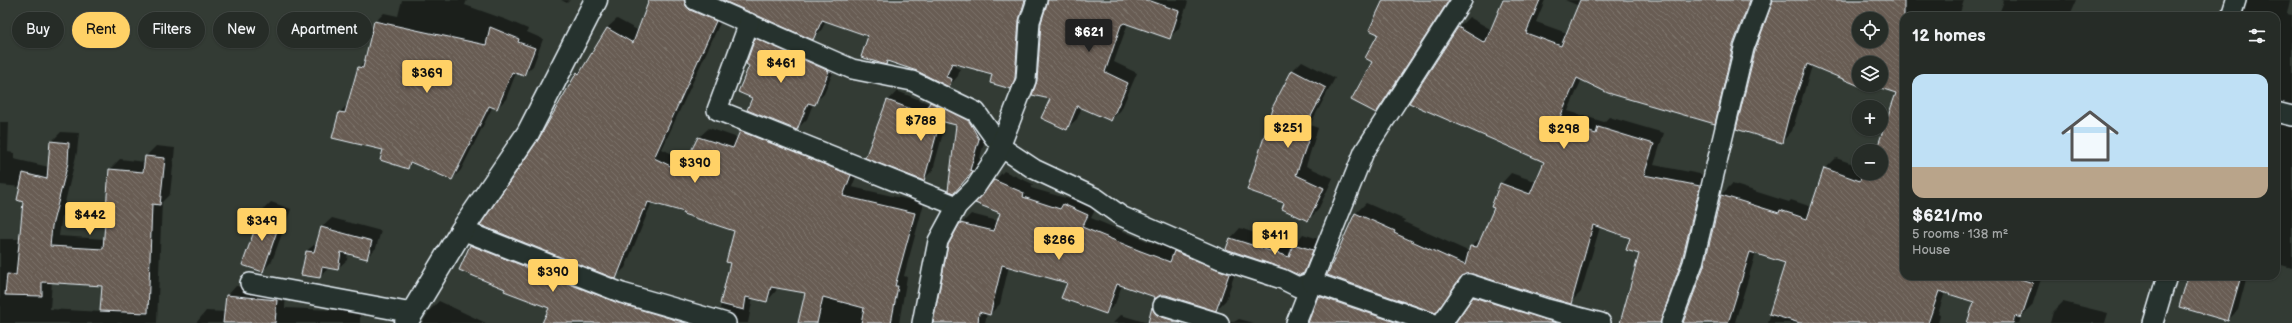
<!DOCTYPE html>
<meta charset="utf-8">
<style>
:root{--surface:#262c27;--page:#2e342f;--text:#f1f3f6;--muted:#a4a7a7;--line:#424844;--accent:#ffd166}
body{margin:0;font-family:"Balsamiq Sans",sans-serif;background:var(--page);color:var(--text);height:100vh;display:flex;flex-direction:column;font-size:15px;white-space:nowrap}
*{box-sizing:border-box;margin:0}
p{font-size:13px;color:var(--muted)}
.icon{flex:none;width:22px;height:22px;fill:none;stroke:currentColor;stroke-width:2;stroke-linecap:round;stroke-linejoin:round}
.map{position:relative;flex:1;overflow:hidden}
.sheet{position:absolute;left:1900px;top:12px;width:380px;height:268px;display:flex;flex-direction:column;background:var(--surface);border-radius:12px;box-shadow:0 1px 3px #0004,0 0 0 1px var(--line)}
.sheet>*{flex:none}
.banner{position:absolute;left:12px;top:12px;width:380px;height:36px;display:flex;gap:8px}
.controls{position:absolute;left:1852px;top:12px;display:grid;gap:8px}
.controls a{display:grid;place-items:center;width:36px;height:36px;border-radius:50%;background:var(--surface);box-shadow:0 1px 3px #0004,0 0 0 1px var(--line);font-size:20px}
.price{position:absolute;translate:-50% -34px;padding:0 9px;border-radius:4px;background:var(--accent);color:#111;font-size:13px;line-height:26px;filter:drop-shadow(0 1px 2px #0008)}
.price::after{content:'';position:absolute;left:50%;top:24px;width:12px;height:9px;margin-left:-6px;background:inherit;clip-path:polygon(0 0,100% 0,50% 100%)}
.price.selected{background:#222;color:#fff}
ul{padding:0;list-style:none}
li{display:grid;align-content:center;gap:8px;height:212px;padding:0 12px}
li span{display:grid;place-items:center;height:124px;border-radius:12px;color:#555}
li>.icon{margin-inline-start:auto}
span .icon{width:72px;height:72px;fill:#fffc;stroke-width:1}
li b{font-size:17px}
h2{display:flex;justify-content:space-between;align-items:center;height:48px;padding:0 12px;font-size:17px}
.tag{padding:0 14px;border-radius:18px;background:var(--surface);box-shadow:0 1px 3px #0004,0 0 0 1px var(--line);font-size:14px;line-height:36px}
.tag.selected{background:var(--accent);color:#111}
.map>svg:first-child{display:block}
.shadow{fill:#0007;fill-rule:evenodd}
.building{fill:url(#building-back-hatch);stroke:#e8f1f8;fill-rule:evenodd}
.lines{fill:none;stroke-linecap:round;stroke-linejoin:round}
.street-casing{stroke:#e8f1f8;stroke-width:22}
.secondary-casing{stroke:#e8f1f8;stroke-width:25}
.street{stroke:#26332d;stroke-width:19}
.secondary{stroke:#26332d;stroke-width:22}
</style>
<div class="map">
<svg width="2292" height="323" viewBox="0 0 2292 323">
<defs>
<pattern id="building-back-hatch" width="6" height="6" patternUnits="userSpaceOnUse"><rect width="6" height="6" fill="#675c52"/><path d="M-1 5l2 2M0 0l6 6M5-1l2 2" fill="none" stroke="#7d746c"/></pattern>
</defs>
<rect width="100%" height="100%" fill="#333b34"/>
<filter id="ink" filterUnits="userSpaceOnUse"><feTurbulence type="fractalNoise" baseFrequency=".025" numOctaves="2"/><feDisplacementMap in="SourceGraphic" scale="8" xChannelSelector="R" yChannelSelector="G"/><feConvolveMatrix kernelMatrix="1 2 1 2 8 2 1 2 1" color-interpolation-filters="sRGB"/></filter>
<g filter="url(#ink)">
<g class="shadow">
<path d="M402 0H467L465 5 507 20 528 29 527 32 543 39 533 66 523 75 516 73 506 99 497 108 493 106 461 170 452 179 413 162 407 168 384 150 334 137 340 112 349 103 359 67 366 60 375 22 384 13 398 16Z"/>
<path d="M561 0H570L567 3Z"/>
<path d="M650 0H699L725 12 662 149 687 161 699 137 709 128 738 138 740 131 750 122 860 166 852 187 924 203 904 276 907 277 899 323H807L806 293 777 287 776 291 767 301 753 297 748 323H737L734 314 720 309 731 262 735 231 652 202 625 268 615 277 539 141 577 73 586 64 607 28 617 19 639 31Z"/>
<path d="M725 0H1031L1020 78 1010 88 994 74 957 64 955 67 960 69 958 76 949 86 917 70 889 61 886 63 869 35 826 21 822 29 813 39Z"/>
<path d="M1048 0H1184L1188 2 1179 28 1169 38 1128 23 1114 62 1137 73 1121 110 1111 120 1082 107 1077 119 1067 128 1051 99 1038 81Z"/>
<path d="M1384 0H1452L1387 101 1376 112 1373 62Z"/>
<path d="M1504 0H1545L1536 22 1567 33 1579 6 1565 0H1756L1725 112 1714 123 1582 79 1568 111 1604 122 1609 117 1664 133 1654 165 1710 176 1678 323H1611H1621L1641 253 1631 237 1600 227 1581 292 1570 303 1472 272 1466 273 1450 296 1439 306 1356 213 1366 203 1405 220 1404 222 1470 252 1471 246 1483 236 1496 208 1501 184 1511 173 1537 182 1545 162 1458 28 1469 17 1492 30Z"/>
<path d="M1773 0H1964L1959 16H1904V276H2042L2032 306 2021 317 2019 323H1968L1975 302 1945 292 1938 314 1940 315 1938 323H1768L1786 262 1756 253 1735 322 1739 323H1679L1684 322 1704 267 1721 195 1732 184 1789 202 1791 200 1812 207 1825 169 1836 158 1859 166V173H1881V151H1877L1897 93 1874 85H1881V63H1859V85H1863L1861 86 1812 66 1792 131 1782 142ZM1859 19H1881V41H1859Z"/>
<path d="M2002 0H2077L2070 16H1998L2004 1Z"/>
<path d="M2248 0H2290L2287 14 2292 15V104L2276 101V16H2243Z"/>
<path d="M766 29 838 61 824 94 813 104 807 119 797 129 753 97 751 66 756 39Z"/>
<path d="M1302 61 1335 78 1310 125 1318 128 1306 166 1333 178 1318 210 1308 220 1286 202 1293 70Z"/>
<path d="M897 91 930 104 940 93 988 129 979 161 981 162 954 192 957 124 946 122 933 170 923 180 888 101Z"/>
<path d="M2276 107 2292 116V268L2278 264 2276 268Z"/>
<path d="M0 122H9L8 152 14 153V159L49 167 51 142 61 132 79 133 77 152 62 215 59 236 105 239 110 169 120 159 145 162 146 156 156 146 175 148 170 194 162 202 157 323H0V239H20L24 201 21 187 0 185ZM52 281 103 285 101 312 50 309Z"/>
<path d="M1004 171 1033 184 1031 188 1069 199 1073 195 1097 206 1091 218 1147 241 1175 251 1184 242 1238 264 1226 300 1216 310 1166 294 1156 297 1122 285 1115 304 1106 313 1068 282 1009 266 1000 304 990 314 987 313 985 323H934L961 224 971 214 998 221 1001 212 994 181Z"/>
<path d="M271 202 291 209 272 261 263 271 261 212Z"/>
<path d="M332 218 381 231 376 248 366 258 348 253 347 260 337 269 329 268 319 277 306 251 318 242 322 227Z"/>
<path d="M1240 228 1293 246 1303 234 1322 240 1313 262 1303 272 1227 249 1231 238Z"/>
<path d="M480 237 682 310 677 323H543L550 307 506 289 471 246Z"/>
<path d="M2189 276H2247L2238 310 2228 320Z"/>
<path d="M236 286 286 291 285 308 360 311V323H196L206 311 225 312 227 296Z"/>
<path d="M1329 287 1433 323H1309L1319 296Z"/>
<path d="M1485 287 1608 323H1457L1474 298Z"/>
<path d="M1164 297 1166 302 1228 322H1234L1239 319 1254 323H1149L1153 308Z"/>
<path d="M439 301 486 323H422L430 310Z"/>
<path d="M2063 302 2108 313 2105 323H2050L2053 312Z"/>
<path d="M1121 315 1148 323H1113Z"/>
</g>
<g class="building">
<path d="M649 0H684L686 6 690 10 716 21 654 158 681 171 698 137 733 148 740 131 851 175 843 196 915 213 895 286H898L891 323H861L864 308 823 297 817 323H798L805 293 771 287 767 302 746 297 744 310 720 304 730 263 726 262 734 231 683 214 684 212 648 202 645 210H643L616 279 480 225 538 140 577 72 579 74 607 28 633 43Z"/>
<path d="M722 0H1025L1019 20 1015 78 1011 89 990 83 992 74 952 63 946 77 952 79 949 87 917 71 887 61 886 65 861 57 868 36 822 20 813 40Z"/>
<path d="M1048 0H1148L1179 11 1170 39 1124 23 1121 25 1105 72 1128 83 1111 121 1077 106 1067 130 1041 118 1050 99 1032 95 1037 81 1041 23Z"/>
<path d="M1383 0H1449L1376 113 1351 100 1372 62 1365 58 1378 34 1369 30Z"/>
<path d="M1503 0H1540L1526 33 1561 46 1580 0H1750L1733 45 1715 124 1608 93 1577 78 1558 122 1596 134 1598 127 1654 144 1644 175 1700 186 1682 260 1660 323H1620L1639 254 1626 250 1630 238 1593 225 1571 304 1472 274H1466L1460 278 1436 313 1327 275 1355 213 1395 231 1394 233 1465 265 1470 246 1477 247 1494 208 1491 207 1500 183 1530 194 1544 162 1409 103 1458 27 1485 43Z"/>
<path d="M1773 0H1904V276H2011L2033 283 2021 318 2015 316 2013 323H1967L1974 302 1939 291 1928 323H1800L1769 314 1785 263 1750 252 1728 323H1683L1704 266 1721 195 1779 213 1780 210 1807 219 1824 168 1860 181 1862 173H1881V151H1876L1896 93 1871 85H1881V63H1859V85H1863L1862 87 1807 64 1789 115 1782 143 1736 129 1755 51ZM1859 19H1881V41H1859Z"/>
<path d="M374 21 486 45 490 27 519 39 518 42 535 48 524 76 512 72 497 109 489 106 452 180 410 162 408 169 380 160 383 150 332 138 339 112 345 113 358 67 363 68Z"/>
<path d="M755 38 829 71 815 105 808 103 797 130 747 110 752 98 738 92 749 66 746 64Z"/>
<path d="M1292 70 1326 88 1301 135 1309 138 1296 175 1324 188 1308 221 1282 209 1284 203 1247 190 1273 109 1272 108Z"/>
<path d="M887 100 924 114 930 102 969 121 979 139 970 170 973 171 954 193 948 191 956 125 940 121 924 181 865 158Z"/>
<path d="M50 141 69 143 68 163 52 226 50 246 103 249 109 169 143 172 145 156 165 158 160 205 152 204 148 313 100 311 102 286 42 282V296L5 295 7 274 16 275 23 202 17 200 23 173 47 179Z"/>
<path d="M994 180 1024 193 1023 197 1060 209 1063 204 1088 215 1082 227 1138 250 1170 262 1174 251 1229 274 1216 311 1166 295H1160L1154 300 1155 297 1117 284 1106 314 1061 298 1067 283 1002 265 990 315 979 312 978 323H933L948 245 960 223 994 231 1000 213 975 203Z"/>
<path d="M261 212 281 219 263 272 242 265Z"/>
<path d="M321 227 372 241 367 259 341 252 338 270 322 267 320 278 301 275 306 251 314 252Z"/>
<path d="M1230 238 1289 257 1293 244 1313 250 1304 273 1299 275 1285 269 1226 249Z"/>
<path d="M470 245 618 303 686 323H542L549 308 504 291 505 289 459 270Z"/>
<path d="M2188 276H2241L2228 321 2179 307Z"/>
<path d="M226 295 277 300 275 323H223Z"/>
<path d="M1318 296 1398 323H1308Z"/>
<path d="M1473 297 1544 319 1557 323H1455Z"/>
<path d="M1152 307 1155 313 1159 316 1181 323H1148Z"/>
</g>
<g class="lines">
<defs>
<g id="street">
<path d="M695 0 852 69 912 81 976 112 1001 147 1034 169 1096 198 1121 216 1220 259 1282 279 1298 287 1312 282"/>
<path d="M2231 16 2236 0"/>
<path d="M749 23 717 110 957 206"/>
<path d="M2276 112 2292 116"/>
<path d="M462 230 622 293 726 323"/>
<path d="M250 283 412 313"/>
<path d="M1163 306 1219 323"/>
<path d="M922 323 938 241 957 206 975 188 997 155 1026 80 1030 21 1037 0"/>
<path d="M1296 323 1312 282"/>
<path d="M1432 323 1312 282 1364 152 1462 0"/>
<path d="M1442 323 1469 284 1547 309 1601 323"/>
<path d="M1671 323 1693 263 1744 48 1762 0"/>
<path d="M2153 323 2167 276"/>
</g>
<path id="secondary" d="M406 323 462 230 528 133 596 0"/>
</defs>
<use href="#street" class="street-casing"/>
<use href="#secondary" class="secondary-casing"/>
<use href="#street" class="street"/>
<use href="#secondary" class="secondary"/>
</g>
</g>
</svg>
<div class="controls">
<a><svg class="icon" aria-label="locate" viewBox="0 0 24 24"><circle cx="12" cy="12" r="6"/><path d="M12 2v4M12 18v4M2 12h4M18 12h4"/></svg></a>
<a><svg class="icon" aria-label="layers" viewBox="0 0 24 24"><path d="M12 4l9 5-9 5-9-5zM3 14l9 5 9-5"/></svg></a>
<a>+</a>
<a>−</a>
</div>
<b class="price selected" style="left:1089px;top:53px">$621</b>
<b class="price" style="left:781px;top:84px">$461</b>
<b class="price" style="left:427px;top:94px">$369</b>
<b class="price" style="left:921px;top:142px">$788</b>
<b class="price" style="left:1288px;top:149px">$251</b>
<b class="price" style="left:1564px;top:150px">$298</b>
<b class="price" style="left:695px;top:184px">$390</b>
<b class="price" style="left:90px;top:236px">$442</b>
<b class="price" style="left:262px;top:242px">$349</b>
<b class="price" style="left:1275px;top:256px">$411</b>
<b class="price" style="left:1059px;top:261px">$286</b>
<b class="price" style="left:553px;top:293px">$390</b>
<div class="banner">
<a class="tag">Buy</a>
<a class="tag selected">Rent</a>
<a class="tag">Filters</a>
<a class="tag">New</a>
<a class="tag">Apartment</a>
</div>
<section class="sheet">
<h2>12 homes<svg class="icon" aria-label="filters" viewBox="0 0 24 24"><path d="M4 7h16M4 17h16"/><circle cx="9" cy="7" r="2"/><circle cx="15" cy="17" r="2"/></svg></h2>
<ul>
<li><span style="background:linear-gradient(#bfe0f5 75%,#b9a48a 0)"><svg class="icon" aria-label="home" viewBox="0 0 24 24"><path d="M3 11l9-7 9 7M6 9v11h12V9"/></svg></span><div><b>$621/mo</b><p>5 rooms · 138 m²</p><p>House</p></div></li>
</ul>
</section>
</div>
